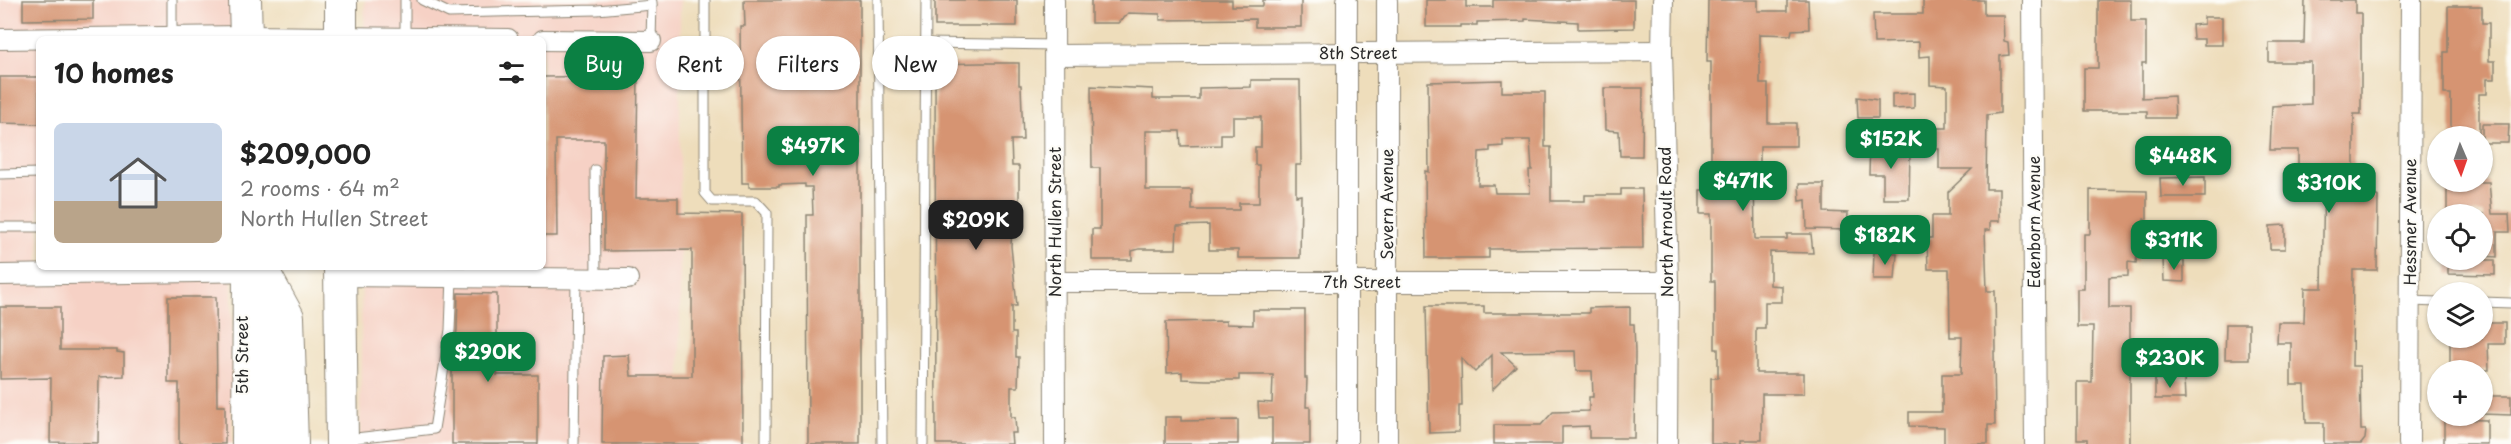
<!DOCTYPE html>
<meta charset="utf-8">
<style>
:root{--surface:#fff;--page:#f2f2f2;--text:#222;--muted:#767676;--accent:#0b8043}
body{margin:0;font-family:"Playpen Sans",sans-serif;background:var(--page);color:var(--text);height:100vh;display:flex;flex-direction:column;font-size:22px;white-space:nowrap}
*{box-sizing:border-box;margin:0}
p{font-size:20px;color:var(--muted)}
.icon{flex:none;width:33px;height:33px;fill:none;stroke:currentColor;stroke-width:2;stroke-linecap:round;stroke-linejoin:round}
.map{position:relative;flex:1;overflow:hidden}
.panel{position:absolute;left:36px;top:36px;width:510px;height:234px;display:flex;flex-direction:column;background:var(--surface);border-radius:9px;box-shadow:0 2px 4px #0004}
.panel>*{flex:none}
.banner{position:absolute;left:564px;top:36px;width:570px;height:54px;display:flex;gap:12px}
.needle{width:39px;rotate:178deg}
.controls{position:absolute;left:2427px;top:126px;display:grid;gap:12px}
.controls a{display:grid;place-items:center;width:66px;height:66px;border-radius:50%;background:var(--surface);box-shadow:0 2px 4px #0004;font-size:30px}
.price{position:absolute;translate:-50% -51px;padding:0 14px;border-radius:12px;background:var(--accent);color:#fff;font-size:20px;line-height:39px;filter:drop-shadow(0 2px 3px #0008)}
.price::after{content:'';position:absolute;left:50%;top:36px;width:18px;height:14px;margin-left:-9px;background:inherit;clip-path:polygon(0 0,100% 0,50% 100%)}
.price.selected{background:#222;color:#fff}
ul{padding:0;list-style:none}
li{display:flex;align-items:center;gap:18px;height:150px;padding:0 18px}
li span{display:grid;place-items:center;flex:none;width:168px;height:120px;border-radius:9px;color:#555}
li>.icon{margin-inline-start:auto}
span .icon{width:72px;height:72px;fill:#fffc;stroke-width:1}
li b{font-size:26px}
h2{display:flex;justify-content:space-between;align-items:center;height:72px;padding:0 18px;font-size:26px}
.chip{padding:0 21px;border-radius:27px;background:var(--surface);box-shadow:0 2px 4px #0004;font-size:21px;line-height:54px}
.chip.selected{background:var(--accent);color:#fff}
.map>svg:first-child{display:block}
.built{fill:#f6d1c5}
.building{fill:#d69472;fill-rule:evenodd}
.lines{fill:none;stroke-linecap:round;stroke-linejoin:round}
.service-casing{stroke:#8c8473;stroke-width:11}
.minor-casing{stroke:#8c8473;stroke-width:22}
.trunk-casing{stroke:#8c8473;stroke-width:34}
.service{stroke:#fff;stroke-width:9}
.minor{stroke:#fff;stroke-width:20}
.trunk{stroke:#fff;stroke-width:32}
.labels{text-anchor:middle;stroke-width:4.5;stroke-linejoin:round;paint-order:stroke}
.street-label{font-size:16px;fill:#2b2b2b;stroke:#fdfcf7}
</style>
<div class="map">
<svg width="2511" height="444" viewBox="0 0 2511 444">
<rect width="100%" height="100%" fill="#fdfcf7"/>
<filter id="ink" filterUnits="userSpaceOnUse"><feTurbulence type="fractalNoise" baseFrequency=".0167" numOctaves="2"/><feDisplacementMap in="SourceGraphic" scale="12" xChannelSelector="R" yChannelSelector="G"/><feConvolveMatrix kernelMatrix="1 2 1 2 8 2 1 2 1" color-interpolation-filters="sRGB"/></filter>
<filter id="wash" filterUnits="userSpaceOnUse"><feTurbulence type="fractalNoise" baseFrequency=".008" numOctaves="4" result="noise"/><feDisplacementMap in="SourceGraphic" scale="24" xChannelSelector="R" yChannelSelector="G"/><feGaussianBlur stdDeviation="1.35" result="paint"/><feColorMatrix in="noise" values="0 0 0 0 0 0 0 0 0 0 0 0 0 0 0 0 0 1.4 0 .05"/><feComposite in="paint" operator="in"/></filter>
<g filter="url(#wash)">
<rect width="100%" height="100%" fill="#edb"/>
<g class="built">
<path d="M0 0H233V39H39V267H232V444H0Z"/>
<path d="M365 0H680V444H360L362 267H543V39H364Z"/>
</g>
<g id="blocks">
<g class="building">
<path d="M23 0H93V19L23 20Z"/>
<path d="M744 0H860V444H808L807 215H813L812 187H805V184L779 185V187H749V183H742L740 26H745Z"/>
<rect x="935" y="0" width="82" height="26"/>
<path d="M1091 0H1232V6H1263V0H1301V27H1255V19L1160 20V14L1128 13 1118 23H1091Z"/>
<path d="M1426 0H1466V7H1493V0H1634V28L1578 29V22L1525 19V21L1477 22V25H1460V27H1426Z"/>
<path d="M1708 0H1758V11H1787V0H1808L1809 29 1792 30 1791 35 1760 34V84H1768V123H1796V146H1760V173H1754L1755 239H1787V234H1811L1813 253 1770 252V285L1782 286V302H1765V328H1756V373H1804V394H1762V440H1741V444H1711V378H1718V349H1715V281H1711V214H1700V190H1711V62H1707Z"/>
<path d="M1923 0H1984V15H2003L2004 41 2008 42 2009 55 2000 56V113L1987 115 1986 189H1999V221H1990V230H1985L1987 291H1995L1996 351H1994L1995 425H1988V444H1944V427L1909 426V412H1942V374H1961L1962 337H1950L1949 269H1928L1927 238H1932V216H1948V192L1972 169H1939V149H1931V128H1947V86L1930 85V56L1919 57V42L1874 43 1873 14H1923Z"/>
<path d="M2098 0H2131V21H2146V63H2142V98L2174 96 2175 118H2147V111H2084V68H2098Z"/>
<path d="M2305 0H2355V13H2361V114H2354V196H2378L2377 270H2353L2352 366H2360L2361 430H2366L2365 439 2361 444H2324V423H2306L2305 385H2291V343H2277L2278 322H2304L2305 288H2322L2324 180H2316L2317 177 2298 178V150H2270L2272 106 2311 104V62H2269V43H2304Z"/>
<path d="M2448 6H2482V23H2489V61H2495V79H2487V94H2479V136H2451V94H2444V52H2448Z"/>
<path d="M2204 17H2222V45H2204V39H2193L2192 25 2204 24Z"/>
<path d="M980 63H1019V85H1021L1023 140H1011L1012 166H1019V206H1013L1011 246 1017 306H1012V333H1016V357H1019L1018 387H1011V417H1015L1016 433H1011L1012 444H936L935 64Z"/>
<path d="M638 76 636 198H678V213L742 214 743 444H602L603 356 629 355 631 376H692V250L604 251V140H556L557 236H543V77Z"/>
<path d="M0 77H39V124L0 123Z"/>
<path d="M1251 80H1300L1301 165H1296V196L1301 195 1300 258H1238V250H1209V225L1177 226 1176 249H1139L1132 251V260H1092V229H1100V168H1092L1091 86 1153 89V99H1199V88L1251 87ZM1233 117H1261V147H1255V165H1259V203H1239V210H1192V190H1146V131H1180L1181 146 1221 145V134H1233Z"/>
<path d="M1502 80V92H1545V147H1551V201H1585V195H1621V189H1642L1643 248 1489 249V258H1426L1425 171 1429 172 1428 82ZM1503 140H1530L1532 170H1529L1530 193H1495L1494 185H1478L1479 152 1490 151V147L1503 146Z"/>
<path d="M1604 88H1643L1642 156H1620L1619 131 1605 130Z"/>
<path d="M1914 93V108L1892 109V94Z"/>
<path d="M1857 97 1878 100V118H1858Z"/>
<path d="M2482 124H2509L2508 143H2482Z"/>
<path d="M1870 143 1894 144 1900 151H1910L1909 199H1883V174H1869Z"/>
<path d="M2205 177V197H2161L2160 178Z"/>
<path d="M2453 182H2489L2492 214H2509L2510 232H2497V257L2482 256 2484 214H2447V190H2453Z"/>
<path d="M1799 184H1824V212L1848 213 1847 230 1807 229 1806 200 1800 201Z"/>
<path d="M2090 190 2147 191V219H2144L2145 254H2137L2136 263 2128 262V276L2109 277V308H2130V444H2087V439H2077V382H2092L2093 327H2077V289H2084V234H2090Z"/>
<path d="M2285 225V249H2270V226Z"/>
<path d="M1874 252 1897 253 1895 279H1873Z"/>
<path d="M2163 260 2184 261V282L2164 281Z"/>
<path d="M2448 260H2495V275L2448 274Z"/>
<path d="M458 293 497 294V375H538V444H452V361L457 330Z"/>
<path d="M168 297H216L217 406H225V444H179V383H168Z"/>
<path d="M1426 306H1484V313H1589V308L1630 307V324H1634L1635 353 1634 438H1589V426L1562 427V444H1494V425H1541L1553 412 1589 411V397H1593L1592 371H1576L1575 351 1501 352 1516 366 1492 390V355L1475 372 1461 358 1462 406H1459V432L1429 433Z"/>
<path d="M0 307H60V350H117V352L124 353V376L99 377 98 443 50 442 51 378 0 379Z"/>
<path d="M1253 310H1305V378H1307L1306 407H1310V444H1272V418H1259L1258 402 1272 403 1273 375H1239V380H1206L1182 379V372L1167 373 1166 322 1226 321V324L1253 325Z"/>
<path d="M2482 323H2505V344H2488L2489 370H2450V338H2482Z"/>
<path d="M2226 324H2249V359H2225Z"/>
<path d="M2155 379H2184L2185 399H2155Z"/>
<path d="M2482 396H2511V415L2482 414Z"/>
<path d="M1165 417H1181V421L1238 420V444H1165Z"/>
<path d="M2444 419 2487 420V444H2444Z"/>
</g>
</g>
</g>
<g filter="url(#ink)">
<use href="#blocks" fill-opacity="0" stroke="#8c8473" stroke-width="1.5"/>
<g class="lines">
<defs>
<g id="service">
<path d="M172 0V36"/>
<path d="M405 0V37"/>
<path d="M422 0 449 13 597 10 652 5"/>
<path d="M705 0V193L712 201H756L767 213 766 444"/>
<path d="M878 0 882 444"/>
<path d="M651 41 652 2"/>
<path d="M925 43 1055 45"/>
<path d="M595 170 596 278"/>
<path d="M0 174 39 173"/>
<path d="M0 227H39"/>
<path d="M2410 301 2438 302"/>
<path d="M2482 302 2511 303"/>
<path d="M347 439 434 429 450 330 452 277"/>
<path d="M574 444 576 278"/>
<path d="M923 444 926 0"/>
</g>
<g id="minor">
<path d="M1054 0 1055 444"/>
<path d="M1347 0V444"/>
<path d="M1387 0V444"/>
<path d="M1663 0 1662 51 1668 282 1667 444"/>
<path d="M2032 0 2035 444"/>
<path d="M0 39 245 36 508 39"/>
<path d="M543 40 651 41"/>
<path d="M1055 55 1662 51"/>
<path d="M0 275 263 271"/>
<path d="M340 276 628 279"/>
<path d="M1055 282H1668"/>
<path d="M242 444 243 267"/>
<path d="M2409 444 2411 0"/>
</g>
<g id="trunk">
<path d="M245 0 246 39"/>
<path d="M341 39V0"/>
<path d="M340 267 342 444"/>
<path d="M263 271 288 317 292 444"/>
<path d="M263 277 265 444"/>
</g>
</defs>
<use href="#service" class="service-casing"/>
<use href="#minor" class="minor-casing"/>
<use href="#trunk" class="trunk-casing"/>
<use href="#service" class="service"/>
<use href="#minor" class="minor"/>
<use href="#trunk" class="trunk"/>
</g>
</g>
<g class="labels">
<g class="street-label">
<text x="1358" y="59">8th Street</text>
<text transform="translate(1387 204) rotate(-90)" y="6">Severn Avenue</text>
<text transform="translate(1055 222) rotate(-90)" y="6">North Hullen Street</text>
<text transform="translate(1666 222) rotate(-91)" y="6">North Arnoult Road</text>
<text transform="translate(2034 222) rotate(-90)" y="6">Edenborn Avenue</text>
<text transform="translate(2410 222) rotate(-90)" y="6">Hessmer Avenue</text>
<text x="1362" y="288">7th Street</text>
<text transform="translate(242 355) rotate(-90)" y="6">5th Street</text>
</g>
</g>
</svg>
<div class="controls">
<a><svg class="needle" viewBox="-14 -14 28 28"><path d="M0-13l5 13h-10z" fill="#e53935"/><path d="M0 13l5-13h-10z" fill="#767676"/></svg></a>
<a><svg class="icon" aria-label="locate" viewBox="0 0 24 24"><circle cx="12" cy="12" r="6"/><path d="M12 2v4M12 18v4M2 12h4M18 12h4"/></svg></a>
<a><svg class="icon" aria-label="layers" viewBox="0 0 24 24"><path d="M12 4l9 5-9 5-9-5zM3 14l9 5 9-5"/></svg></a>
<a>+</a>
</div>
<b class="price" style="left:1891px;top:170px">$152K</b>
<b class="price" style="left:813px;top:177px">$497K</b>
<b class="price" style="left:2183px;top:187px">$448K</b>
<b class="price" style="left:1743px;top:212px">$471K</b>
<b class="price" style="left:2329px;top:214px">$310K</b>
<b class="price selected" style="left:976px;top:251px">$209K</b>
<b class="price" style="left:1885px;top:266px">$182K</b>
<b class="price" style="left:2174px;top:271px">$311K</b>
<b class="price" style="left:488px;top:383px">$290K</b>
<b class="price" style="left:2170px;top:389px">$230K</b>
<div class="banner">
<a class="chip selected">Buy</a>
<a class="chip">Rent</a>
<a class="chip">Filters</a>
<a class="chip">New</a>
</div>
<section class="panel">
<h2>10 homes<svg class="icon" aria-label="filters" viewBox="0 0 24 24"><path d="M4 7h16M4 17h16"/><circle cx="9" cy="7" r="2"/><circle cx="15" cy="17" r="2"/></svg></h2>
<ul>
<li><span style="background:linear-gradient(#c9d6e8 65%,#b9a48a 0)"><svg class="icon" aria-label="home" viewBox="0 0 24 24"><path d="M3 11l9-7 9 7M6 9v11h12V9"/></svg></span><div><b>$209,000</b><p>2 rooms · 64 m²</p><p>North Hullen Street</p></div></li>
</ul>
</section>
</div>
